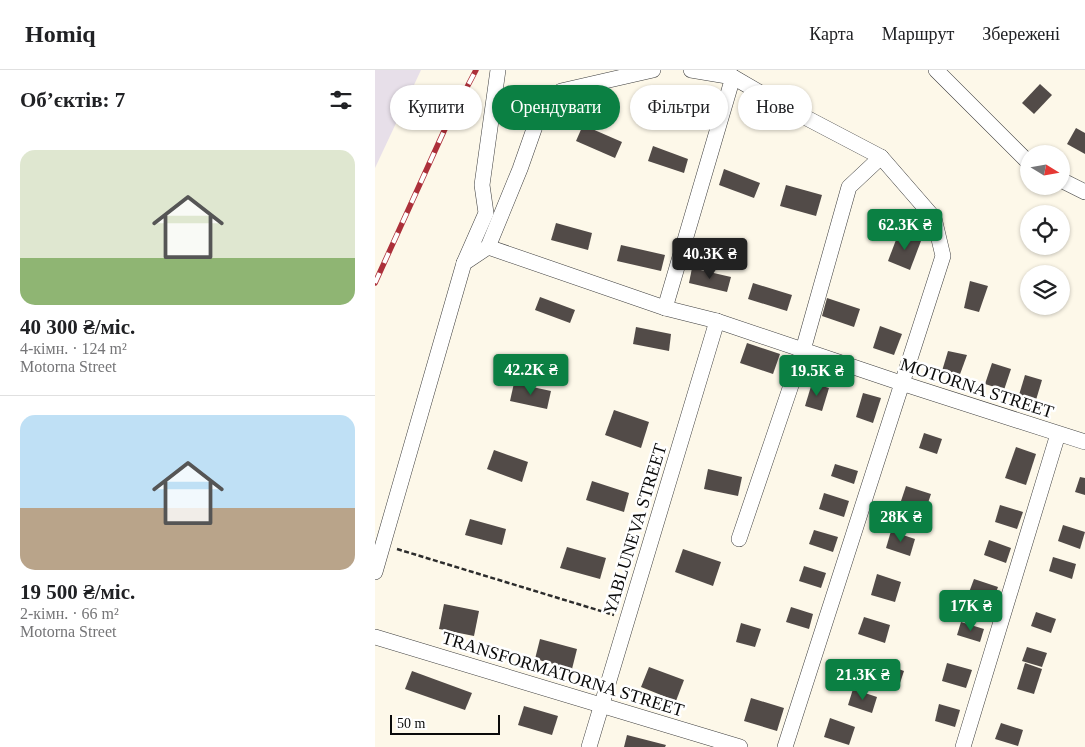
<!DOCTYPE html>
<html lang="uk">
<meta charset="utf-8">
<style>
:root{--surface:#fff;--page:#f2f2f2;--text:#202124;--muted:#757577;--line:#e0e0e0;--accent:#0b8043}
body{margin:0;font-family:Georgia,serif;background:var(--page);color:var(--text);height:100vh;display:flex;flex-direction:column;font-size:19px;white-space:nowrap}
*{box-sizing:border-box;margin:0}
p{font-size:16px;color:var(--muted)}
.icon{flex:none;width:28px;height:28px;fill:none;stroke:currentColor;stroke-width:2;stroke-linecap:round;stroke-linejoin:round}
.map{position:relative;flex:1;overflow:hidden}
.side{display:flex;flex-direction:column;background:var(--surface);width:375px}
.side>*{flex:none}
.banner{position:absolute;left:15px;top:15px;width:475px;height:45px;display:flex;gap:10px}
.needle{width:32px;rotate:101deg}
.fabs{position:absolute;left:645px;top:75px;display:grid;gap:10px}
.fabs a{display:grid;place-items:center;width:50px;height:50px;border-radius:50%;background:var(--surface);box-shadow:0 1px 4px #0004;font-size:25px}
.scale{position:absolute;left:15px;bottom:12px;width:110px;box-sizing:border-box;padding-left:5px;border:2px solid #0a0a0a;border-top:0;font-size:14px;line-height:18px;white-space:nowrap;color:#0a0a0a;-webkit-text-stroke:4px #fff;paint-order:stroke}
.price{position:absolute;translate:-50% -42px;padding:0 11px;border-radius:5px;background:var(--accent);color:#fff;font-size:16px;line-height:32px;filter:drop-shadow(0 1px 2px #0008)}
.price::after{content:'';position:absolute;left:50%;top:30px;width:15px;height:11px;margin-left:-8px;background:inherit;clip-path:polygon(0 0,100% 0,50% 100%)}
.price.current{background:#222;color:#fff}
ul{padding:0;list-style:none}
li{display:grid;align-content:center;gap:10px;height:265px;padding:0 20px}
li+li{border-top:1px solid var(--line)}
li span{display:grid;place-items:center;height:155px;border-radius:15px;color:#555}
li>.icon{margin-inline-start:auto}
span .icon{width:90px;height:90px;fill:#fffc;stroke-width:1}
li b{font-size:21px}
h2{display:flex;justify-content:space-between;align-items:center;height:60px;padding:0 20px;font-size:21px}
.pill{padding:0 18px;border-radius:22px;background:var(--surface);box-shadow:0 1px 4px #0004;font-size:18px;line-height:45px}
.pill.current{background:var(--accent);color:#fff}
header{display:flex;align-items:center;gap:30px;box-sizing:border-box;height:70px;padding:0 25px;background:var(--surface);border-bottom:1px solid var(--line)}
header strong{font-size:24px}
nav{display:flex;gap:28px;margin-inline-start:auto;font-size:18px}
main{display:flex;flex:1;min-height:0}
.map>svg:first-child{display:block}
.industrial{fill:#e7dfe9}
.building{fill:#524b48}
.lines{fill:none;stroke-linecap:round;stroke-linejoin:round}
.minor-casing{stroke:#3d3d3d;stroke-width:16}
.path{stroke:#2c2c2c;stroke-width:2.5;stroke-dasharray:5 2.5;stroke-linecap:butt}
.minor{stroke:#fff;stroke-width:15}
.rail-casing{stroke:#ac303a;stroke-width:5.5}
.rail{stroke:#fff;stroke-width:4;stroke-dasharray:11;stroke-linecap:butt}
.labels{text-anchor:middle;stroke-width:5;stroke-linejoin:round;paint-order:stroke}
.street-label{font-size:18px;fill:#0a0a0a;stroke:#fff}
</style>
<header>
<strong>Homiq</strong>
<nav><a>Карта</a><a>Маршрут</a><a>Збережені</a></nav>
</header>
<main>
<section class="side">
<h2>Об’єктів: 7<svg class="icon" aria-label="filters" viewBox="0 0 24 24"><path d="M4 7h16M4 17h16"/><circle cx="9" cy="7" r="2"/><circle cx="15" cy="17" r="2"/></svg></h2>
<ul>
<li><span style="background:linear-gradient(#dfe7d0 70%,#8fb573 0)"><svg class="icon" aria-label="home" viewBox="0 0 24 24"><path d="M3 11l9-7 9 7M6 9v11h12V9"/></svg></span><div><b>40 300 ₴/міс.</b><p>4-кімн. · 124 m²</p><p>Motorna Street</p></div></li>
<li><span style="background:linear-gradient(#bfe0f5 60%,#b9a48a 0)"><svg class="icon" aria-label="home" viewBox="0 0 24 24"><path d="M3 11l9-7 9 7M6 9v11h12V9"/></svg></span><div><b>19 500 ₴/міс.</b><p>2-кімн. · 66 m²</p><p>Motorna Street</p></div></li>
</ul>
</section>
<div class="map">
<svg width="710" height="677" viewBox="0 0 710 677">
<rect width="100%" height="100%" fill="#fdf8e9"/>
<path class="industrial" d="M0 0H46L0 98Z"/>
<g class="building">
<path d="M665 14 677 25 659 44 647 33Z"/>
<path d="M208 55 247 72 240 88 201 71Z"/>
<path d="M701 58 710 63V84L692 74Z"/>
<path d="M278 76 313 89 309 103 273 91Z"/>
<path d="M349 99 385 113 379 128 344 115Z"/>
<path d="M411 115 447 125 441 146 405 136Z"/>
<path d="M181 153 217 163 213 180 176 170Z"/>
<path d="M524 162 546 171 535 200 513 191Z"/>
<path d="M246 175 290 185 286 201 242 191Z"/>
<path d="M317 198 356 207 352 222 314 213Z"/>
<path d="M595 211 613 216 604 242 589 238Z"/>
<path d="M378 213 417 225 412 241 373 229Z"/>
<path d="M165 227 200 240 195 253 160 240Z"/>
<path d="M452 228 485 239 479 257 447 246Z"/>
<path d="M505 256 527 264 519 285 498 278Z"/>
<path d="M261 257 296 264 294 281 258 274Z"/>
<path d="M372 273 405 284 398 304 365 293Z"/>
<path d="M573 281 592 285 584 307 567 301Z"/>
<path d="M617 293 636 299 629 320 610 314Z"/>
<path d="M650 305 667 310 661 330 644 325Z"/>
<path d="M139 313 176 321 172 339 135 331Z"/>
<path d="M437 313 454 318 447 341 430 336Z"/>
<path d="M488 323 506 328 498 353 481 347Z"/>
<path d="M239 340 274 352 266 378 230 365Z"/>
<path d="M549 363 567 369 562 384 544 378Z"/>
<path d="M641 377 661 384 651 415 630 408Z"/>
<path d="M119 380 153 392 147 412 112 399Z"/>
<path d="M460 394 483 401 479 414 456 406Z"/>
<path d="M333 399 367 407 363 426 329 419Z"/>
<path d="M705 407 710 408V425L700 422Z"/>
<path d="M217 411 254 423 249 442 211 430Z"/>
<path d="M531 416 556 424 550 442 525 434Z"/>
<path d="M449 423 474 431 469 447 444 439Z"/>
<path d="M625 435 648 442 642 459 620 452Z"/>
<path d="M95 449 131 459 127 475 90 465Z"/>
<path d="M688 455 710 462 705 479 683 471Z"/>
<path d="M439 460 463 467 458 482 434 474Z"/>
<path d="M516 461 540 469 535 486 511 478Z"/>
<path d="M614 470 636 478 631 493 609 485Z"/>
<path d="M192 477 231 488 225 509 185 498Z"/>
<path d="M308 479 346 492 338 516 300 502Z"/>
<path d="M678 487 701 494 697 509 674 501Z"/>
<path d="M429 496 451 503 446 518 424 511Z"/>
<path d="M502 504 526 512 520 532 496 525Z"/>
<path d="M599 509 623 517 617 533 593 525Z"/>
<path d="M69 534 104 541 99 566 64 559Z"/>
<path d="M416 537 438 544 434 559 411 552Z"/>
<path d="M661 542 681 549 676 563 656 556Z"/>
<path d="M489 547 515 555 510 573 483 564Z"/>
<path d="M586 552 609 559 605 572 582 565Z"/>
<path d="M366 553 386 559 380 577 361 572Z"/>
<path d="M165 569 202 579 197 599 160 589Z"/>
<path d="M652 577 672 583 667 597 647 591Z"/>
<path d="M505 592 529 601 524 616 499 608Z"/>
<path d="M572 593 597 600 591 618 567 611Z"/>
<path d="M650 593 667 599 659 624 642 619Z"/>
<path d="M274 597 309 610 301 631 266 617Z"/>
<path d="M37 601 97 623 90 640 30 619Z"/>
<path d="M478 619 502 627 497 643 473 635Z"/>
<path d="M376 628 409 638 402 661 369 651Z"/>
<path d="M564 634 585 640 580 657 560 651Z"/>
<path d="M149 636 183 646 177 665 143 655Z"/>
<path d="M455 648 480 657 474 675 449 667Z"/>
<path d="M626 653 648 660 643 676 620 669Z"/>
<path d="M252 665 291 675 290 677H249Z"/>
</g>
<g class="lines">
<defs>
<g id="minor">
<path d="M316 0 358 7 403 33 506 87 559 148 568 186 410 677"/>
<path d="M561 0 654 93"/>
<path d="M686 110 710 122"/>
<path d="M113 177 290 238 342 251 526 313 710 372"/>
<path d="M89 193 111 143 107 115 123 0"/>
<path d="M290 238 358 7"/>
<path d="M364 469 428 280 474 117 506 87"/>
<path d="M0 502 89 193 113 177 145 99 164 45 186 21 278 0"/>
<path d="M0 567 365 677"/>
<path d="M214 677 342 251"/>
<path d="M588 677 683 364"/>
</g>
</defs>
<use href="#minor" class="minor-casing"/>
<path class="path" d="M22 479 239 545"/>
<use href="#minor" class="minor"/>
<defs>
<path id="rail" d="M0 213 69 61 101 0"/>
</defs>
<use href="#rail" class="rail-casing"/>
<use href="#rail" class="rail"/>
</g>
<g class="labels">
<g class="street-label">
<text transform="translate(602 318) rotate(18)" y="6">MOTORNA STREET</text>
<text transform="translate(260 459) rotate(-73)" y="6">YABLUNEVA STREET</text>
<text transform="translate(188 604) rotate(17)" y="6">TRANSFORMATORNA STREET</text>
</g>
</g>
</svg>
<div class="fabs">
<a><svg class="needle" viewBox="-14 -14 28 28"><path d="M0-13l5 13h-10z" fill="#e53935"/><path d="M0 13l5-13h-10z" fill="#757577"/></svg></a>
<a><svg class="icon" aria-label="locate" viewBox="0 0 24 24"><circle cx="12" cy="12" r="6"/><path d="M12 2v4M12 18v4M2 12h4M18 12h4"/></svg></a>
<a><svg class="icon" aria-label="layers" viewBox="0 0 24 24"><path d="M12 4l9 5-9 5-9-5zM3 14l9 5 9-5"/></svg></a>
</div>
<div class="scale">50 m</div>
<b class="price" style="left:530px;top:181px">62.3K ₴</b>
<b class="price current" style="left:335px;top:210px">40.3K ₴</b>
<b class="price" style="left:156px;top:326px">42.2K ₴</b>
<b class="price" style="left:442px;top:327px">19.5K ₴</b>
<b class="price" style="left:526px;top:473px">28K ₴</b>
<b class="price" style="left:596px;top:562px">17K ₴</b>
<b class="price" style="left:488px;top:631px">21.3K ₴</b>
<div class="banner">
<a class="pill">Купити</a>
<a class="pill current">Орендувати</a>
<a class="pill">Фільтри</a>
<a class="pill">Нове</a>
</div>
</div>
</main>
